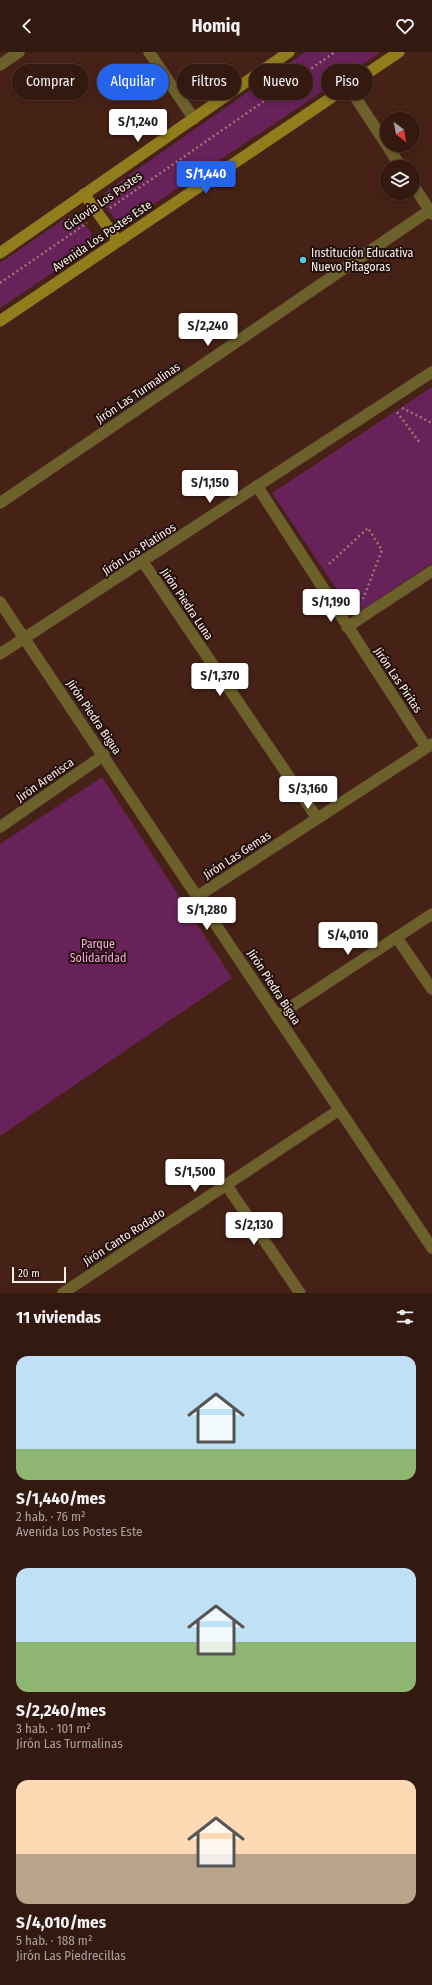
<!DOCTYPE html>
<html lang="es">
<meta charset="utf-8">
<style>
:root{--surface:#341910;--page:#3f261e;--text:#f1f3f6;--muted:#a9a09f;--line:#4e3830;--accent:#2563eb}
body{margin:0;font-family:"Fira Sans Condensed",sans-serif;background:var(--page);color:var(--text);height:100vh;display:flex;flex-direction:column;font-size:15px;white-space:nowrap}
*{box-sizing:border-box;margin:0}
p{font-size:13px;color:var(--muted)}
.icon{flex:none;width:22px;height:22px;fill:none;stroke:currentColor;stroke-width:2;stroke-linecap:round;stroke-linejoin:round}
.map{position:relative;height:1241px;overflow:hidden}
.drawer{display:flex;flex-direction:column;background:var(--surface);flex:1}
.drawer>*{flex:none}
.top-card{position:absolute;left:12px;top:12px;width:408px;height:36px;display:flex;gap:8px}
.needle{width:26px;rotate:148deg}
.tools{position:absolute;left:380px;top:60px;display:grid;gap:8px}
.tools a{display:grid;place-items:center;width:40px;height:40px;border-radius:50%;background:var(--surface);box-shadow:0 2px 6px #0003,0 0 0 1px var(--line);font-size:20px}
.scale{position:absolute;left:12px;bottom:10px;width:54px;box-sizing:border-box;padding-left:4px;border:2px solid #ffefeb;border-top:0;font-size:11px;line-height:14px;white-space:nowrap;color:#ffefeb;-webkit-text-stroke:3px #21100b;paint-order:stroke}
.price{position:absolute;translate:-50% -34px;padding:0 9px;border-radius:4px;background:#fff;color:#222;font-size:13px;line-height:26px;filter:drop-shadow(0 1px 2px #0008)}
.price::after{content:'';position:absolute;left:50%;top:24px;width:12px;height:9px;margin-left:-6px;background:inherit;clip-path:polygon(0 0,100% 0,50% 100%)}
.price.on{background:var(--accent);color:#fff}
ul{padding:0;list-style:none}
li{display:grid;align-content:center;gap:8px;height:212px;padding:0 16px}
li span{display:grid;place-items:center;height:124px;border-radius:12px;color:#555}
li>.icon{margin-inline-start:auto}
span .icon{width:72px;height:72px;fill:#fffc;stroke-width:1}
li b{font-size:17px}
h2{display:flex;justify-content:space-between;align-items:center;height:48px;padding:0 16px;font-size:17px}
.tag{padding:0 14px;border-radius:18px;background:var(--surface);box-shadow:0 2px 6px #0003,0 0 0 1px var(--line);font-size:14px;line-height:36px}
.tag.on{background:var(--accent);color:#fff}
header{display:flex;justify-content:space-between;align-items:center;height:52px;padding:0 16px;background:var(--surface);font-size:18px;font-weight:700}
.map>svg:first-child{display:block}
.green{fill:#68225a}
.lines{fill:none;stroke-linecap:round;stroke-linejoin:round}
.minor-casing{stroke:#603e34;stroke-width:12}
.tertiary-casing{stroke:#603e34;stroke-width:12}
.secondary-casing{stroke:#603e34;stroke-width:12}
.path{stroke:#957971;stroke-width:2.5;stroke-dasharray:2 3;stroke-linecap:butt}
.minor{stroke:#6d612b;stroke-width:11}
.tertiary{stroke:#6d612b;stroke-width:11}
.secondary{stroke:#917d1b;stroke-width:11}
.poi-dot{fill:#59c8e4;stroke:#21100b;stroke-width:1.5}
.labels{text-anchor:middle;stroke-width:4;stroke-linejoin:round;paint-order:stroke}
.street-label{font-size:12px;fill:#ffefeb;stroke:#21100b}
.poi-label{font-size:12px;fill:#ffefeb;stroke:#21100b;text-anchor:start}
.park-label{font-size:12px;fill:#f7a8e2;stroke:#21100b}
</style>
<header><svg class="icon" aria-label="back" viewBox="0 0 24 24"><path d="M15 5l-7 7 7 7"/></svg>Homiq<svg class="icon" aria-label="heart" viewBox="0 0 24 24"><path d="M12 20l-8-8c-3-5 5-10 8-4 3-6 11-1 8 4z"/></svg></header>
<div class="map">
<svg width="432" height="1241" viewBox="0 0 432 1241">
<rect width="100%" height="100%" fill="#462116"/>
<g class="green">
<path d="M305 0H381L129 169 116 168 102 150 105 140Z"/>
<path d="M67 165H77L91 180V195L0 256V211Z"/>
<path d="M432 335V511L354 563 272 441Z"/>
<path d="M102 725 232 926 0 1084V792Z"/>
</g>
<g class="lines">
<defs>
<g id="minor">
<path d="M149 0 194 67"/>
<path d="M0 13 19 0"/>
<path d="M348 34 401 115"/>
<path d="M413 133 432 162"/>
<path d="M257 434 426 695"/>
<path d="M0 451 430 158"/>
<path d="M143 510 317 766"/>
<path d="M347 575 432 519"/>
<path d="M0 602 432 320"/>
<path d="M0 775 104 703"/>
<path d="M198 844 432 692"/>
<path d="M397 886 432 937"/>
<path d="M277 964 432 862"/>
<path d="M227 1134 300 1241"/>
<path d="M63 1241 339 1058"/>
</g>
<path id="tertiary" d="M0 550 432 1196"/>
<g id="secondary">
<path d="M84 142 118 189"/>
<path d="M0 201 289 0"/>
<path d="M0 269 399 0"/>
</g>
</defs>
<use href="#minor" class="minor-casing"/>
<use href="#tertiary" class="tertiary-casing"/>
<use href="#secondary" class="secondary-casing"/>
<g class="path">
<path d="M110 156 335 0"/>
<path d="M0 231 87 171"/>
<path d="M402 356 432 371"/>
<path d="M397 360 420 391"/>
<path d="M329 512 368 476 382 498 363 547"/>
</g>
<use href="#minor" class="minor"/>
<use href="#tertiary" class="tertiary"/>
<use href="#secondary" class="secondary"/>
</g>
<circle class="poi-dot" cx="303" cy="208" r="4"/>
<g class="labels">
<g class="street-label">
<text transform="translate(103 149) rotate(-35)" y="4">Ciclovía Los Postes</text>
<text transform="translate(102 184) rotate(-34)" y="4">Avenida Los Postes Este</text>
<text transform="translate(138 341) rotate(-34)" y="4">Jirón Las Turmalinas</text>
<text transform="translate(139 497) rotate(-33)" y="4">Jirón Los Platinos</text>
<text transform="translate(187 552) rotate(56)" y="4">Jirón Piedra Luna</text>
<text transform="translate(398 628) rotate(56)" y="4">Jirón Las Piritas</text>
<text transform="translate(94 665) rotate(56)" y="4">Jirón Piedra Bigua</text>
<text transform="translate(45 728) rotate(-35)" y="4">Jirón Arenisca</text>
<text transform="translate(237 803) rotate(-33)" y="4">Jirón Las Gemas</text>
<text transform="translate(274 935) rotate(57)" y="4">Jirón Piedra Bigua</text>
<text transform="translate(124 1185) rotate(-33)" y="4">Jirón Canto Rodado</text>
</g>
<g class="poi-label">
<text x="311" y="205">Institución Educativa<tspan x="311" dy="14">Nuevo Pitagoras</tspan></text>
</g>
<g class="park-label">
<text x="98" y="896">Parque<tspan x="98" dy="14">Solidaridad</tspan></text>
</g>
</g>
</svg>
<div class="tools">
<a><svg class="needle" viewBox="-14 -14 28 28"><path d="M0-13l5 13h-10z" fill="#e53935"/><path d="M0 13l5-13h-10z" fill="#a9a09f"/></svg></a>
<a><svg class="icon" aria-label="layers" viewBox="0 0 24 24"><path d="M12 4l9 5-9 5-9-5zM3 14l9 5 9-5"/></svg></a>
</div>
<div class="scale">20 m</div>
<b class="price" style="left:138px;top:91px">S/1,240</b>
<b class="price on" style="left:206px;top:143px">S/1,440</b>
<b class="price" style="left:208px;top:295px">S/2,240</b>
<b class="price" style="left:210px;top:452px">S/1,150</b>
<b class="price" style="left:331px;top:571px">S/1,190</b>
<b class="price" style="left:220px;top:645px">S/1,370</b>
<b class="price" style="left:308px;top:758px">S/3,160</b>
<b class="price" style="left:207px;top:879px">S/1,280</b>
<b class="price" style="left:348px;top:904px">S/4,010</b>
<b class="price" style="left:195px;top:1141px">S/1,500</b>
<b class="price" style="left:254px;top:1194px">S/2,130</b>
<div class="top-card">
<a class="tag">Comprar</a>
<a class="tag on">Alquilar</a>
<a class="tag">Filtros</a>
<a class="tag">Nuevo</a>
<a class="tag">Piso</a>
</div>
</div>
<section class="drawer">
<h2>11 viviendas<svg class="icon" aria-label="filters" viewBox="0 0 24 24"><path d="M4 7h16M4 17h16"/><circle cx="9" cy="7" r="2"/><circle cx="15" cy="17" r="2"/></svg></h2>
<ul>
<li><span style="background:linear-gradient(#bfe0f5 75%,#8fb573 0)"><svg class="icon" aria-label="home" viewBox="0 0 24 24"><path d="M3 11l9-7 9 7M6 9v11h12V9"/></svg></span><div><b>S/1,440/mes</b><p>2 hab. · 76 m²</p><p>Avenida Los Postes Este</p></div></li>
<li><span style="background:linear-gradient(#bfe0f5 60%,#8fb573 0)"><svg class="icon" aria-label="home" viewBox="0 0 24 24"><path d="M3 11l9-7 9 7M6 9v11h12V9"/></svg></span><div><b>S/2,240/mes</b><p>3 hab. · 101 m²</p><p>Jirón Las Turmalinas</p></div></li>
<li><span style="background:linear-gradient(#ffd9b3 60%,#b9a48a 0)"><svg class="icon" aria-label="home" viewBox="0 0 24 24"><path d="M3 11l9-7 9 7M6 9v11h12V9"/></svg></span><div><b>S/4,010/mes</b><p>5 hab. · 188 m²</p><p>Jirón Las Piedrecillas</p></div></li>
</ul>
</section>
